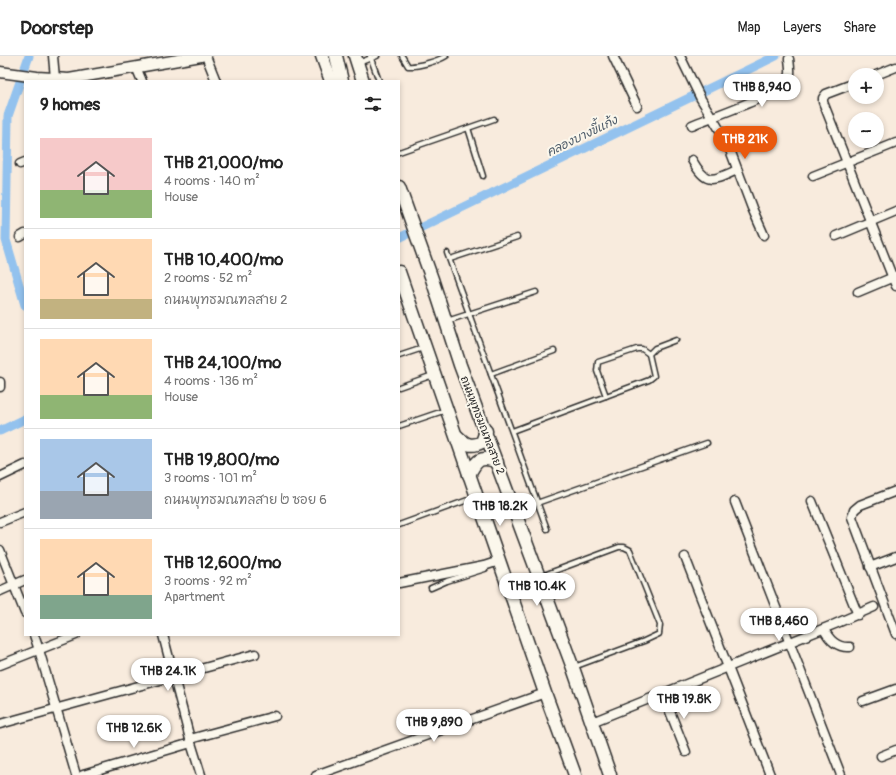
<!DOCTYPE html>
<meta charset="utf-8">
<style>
:root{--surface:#fff;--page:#f2f2f2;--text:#222;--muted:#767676;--line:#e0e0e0;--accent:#ea580c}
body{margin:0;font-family:Pangolin,"Playpen Sans Thai",sans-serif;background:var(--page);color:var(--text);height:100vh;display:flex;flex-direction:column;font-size:15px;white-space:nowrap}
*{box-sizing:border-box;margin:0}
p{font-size:13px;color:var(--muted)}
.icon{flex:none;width:22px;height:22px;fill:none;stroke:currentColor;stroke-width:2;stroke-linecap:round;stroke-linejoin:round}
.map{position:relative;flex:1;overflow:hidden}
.side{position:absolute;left:24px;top:24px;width:376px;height:556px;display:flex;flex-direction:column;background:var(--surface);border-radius:0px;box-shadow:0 2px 6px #0003}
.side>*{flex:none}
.tools{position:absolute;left:848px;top:12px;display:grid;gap:8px}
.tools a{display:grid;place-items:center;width:36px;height:36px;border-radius:50%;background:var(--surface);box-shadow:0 2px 6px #0003;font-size:20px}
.price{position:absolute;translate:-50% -34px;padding:0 9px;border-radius:14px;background:#fff;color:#222;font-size:13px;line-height:26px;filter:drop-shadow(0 1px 2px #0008)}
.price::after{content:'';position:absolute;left:50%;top:24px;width:12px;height:9px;margin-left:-6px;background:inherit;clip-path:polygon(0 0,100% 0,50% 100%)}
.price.current{background:var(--accent);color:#fff}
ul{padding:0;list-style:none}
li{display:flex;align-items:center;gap:12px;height:100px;padding:0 16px}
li+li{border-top:1px solid var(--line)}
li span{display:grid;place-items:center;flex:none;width:112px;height:80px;border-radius:0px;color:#555}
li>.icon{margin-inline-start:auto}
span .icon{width:48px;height:48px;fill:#fffc;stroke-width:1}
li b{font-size:17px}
h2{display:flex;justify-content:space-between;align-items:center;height:48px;padding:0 16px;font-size:17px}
header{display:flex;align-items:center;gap:24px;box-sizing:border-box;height:56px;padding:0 20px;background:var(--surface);border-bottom:1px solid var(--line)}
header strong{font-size:19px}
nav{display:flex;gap:22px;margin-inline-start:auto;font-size:14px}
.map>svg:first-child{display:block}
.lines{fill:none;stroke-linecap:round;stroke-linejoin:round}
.canal{stroke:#93c2ee;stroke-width:9}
.service-casing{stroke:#2b2b2b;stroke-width:7}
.minor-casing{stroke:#2b2b2b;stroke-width:11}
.tertiary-casing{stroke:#2b2b2b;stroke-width:13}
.secondary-casing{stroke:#2b2b2b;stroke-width:15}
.service{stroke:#fbf7ec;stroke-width:4}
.minor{stroke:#fbf7ec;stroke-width:8}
.tertiary{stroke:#fbf7ec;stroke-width:10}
.secondary{stroke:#fbf7ec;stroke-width:12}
.labels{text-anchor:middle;stroke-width:4;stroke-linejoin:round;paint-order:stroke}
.street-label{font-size:11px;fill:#2b2b2b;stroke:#fbf7ec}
.water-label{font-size:12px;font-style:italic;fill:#4a5866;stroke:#fbf7ec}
</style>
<header>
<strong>Doorstep</strong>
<nav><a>Map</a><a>Layers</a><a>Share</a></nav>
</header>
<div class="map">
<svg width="896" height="719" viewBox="0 0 896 719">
<rect width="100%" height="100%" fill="#f8ebdd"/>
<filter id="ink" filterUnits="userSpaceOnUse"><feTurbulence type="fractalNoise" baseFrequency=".025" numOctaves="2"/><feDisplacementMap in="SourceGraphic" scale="8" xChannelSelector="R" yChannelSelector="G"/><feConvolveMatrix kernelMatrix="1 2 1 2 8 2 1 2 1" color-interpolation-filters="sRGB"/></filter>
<g filter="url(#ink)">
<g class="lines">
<g class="canal">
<path d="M399 182 776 0"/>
<path d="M25 249 6 184 8 60 29 0"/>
<path d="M0 375 25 363"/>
</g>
<defs>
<g id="service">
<path d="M370 0 379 25"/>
<path d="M402 0 408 10C417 11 438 5 446 0"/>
<path d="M358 7 377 0"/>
<path d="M468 72 483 120"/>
<path d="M399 96 494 63"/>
<path d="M447 197 547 473"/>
<path d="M450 203 517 181"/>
<path d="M447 265 536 236"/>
<path d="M399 300 423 292"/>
<path d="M491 318 554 295"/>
<path d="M399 331 433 319"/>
<path d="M606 340 597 315 598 306 637 293H642L649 298"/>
<path d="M399 370 446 354"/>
<path d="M512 375 649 324 654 320 649 298 655 292 676 284"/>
<path d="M517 454 707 387"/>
<path d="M399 469 476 441"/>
<path d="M541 520 619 491H624L630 494 660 569 659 578 644 585 574 611"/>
<path d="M431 532 447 525 485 513"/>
</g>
<g id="minor">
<path d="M53 0 55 22"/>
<path d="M206 0 216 25"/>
<path d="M613 0 637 50"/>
<path d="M680 0 701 43 727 86 752 152 764 179"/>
<path d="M136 11 142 25"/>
<path d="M876 19 896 11"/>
<path d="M855 27 826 38 823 42V46L896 230"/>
<path d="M692 69C709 62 778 38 786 27 792 20 790 12 789 3"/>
<path d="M692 104C707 130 712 125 737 114"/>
<path d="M20 108 25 106"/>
<path d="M813 120 896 87"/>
<path d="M836 180 896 155"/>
<path d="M20 181 25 178"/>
<path d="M858 236 896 220"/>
<path d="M0 326V331"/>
<path d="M0 421 25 409"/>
<path d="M896 435 860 449 854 454 852 461 896 578"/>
<path d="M812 445 858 559"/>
<path d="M735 446 841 719"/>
<path d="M0 466 25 456"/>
<path d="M0 494 25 557"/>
<path d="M685 501 770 719"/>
<path d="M870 511 896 501"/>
<path d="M399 527 484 510 499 505"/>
<path d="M0 535 25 524"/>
<path d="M824 573C829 584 838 592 850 591"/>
<path d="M34 579 39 594 76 719"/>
<path d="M163 579 191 687 201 719"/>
<path d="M0 609 76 579"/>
<path d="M663 638 686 696"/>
<path d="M863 645 896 633"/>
<path d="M592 666 835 568 874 551"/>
<path d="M0 668 255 598"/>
<path d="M190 683 275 660"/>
<path d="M881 700 896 694"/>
<path d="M83 719 191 687"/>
<path d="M316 719 545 637"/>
</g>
<path id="tertiary" d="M0 16 37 21 69 23 201 0"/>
<g id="secondary">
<path d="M322 0 331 25"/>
<path d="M336 0 342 25"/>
<path d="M355 0 363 25"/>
<path d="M399 131 432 223 460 309 573 612 610 719"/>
<path d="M399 216 545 637 575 719"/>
<path d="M457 380C465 388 471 392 482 386L486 375"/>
<path d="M469 419C476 404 481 399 497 406"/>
</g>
</defs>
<use href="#service" class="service-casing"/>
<use href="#minor" class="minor-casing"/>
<use href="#tertiary" class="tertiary-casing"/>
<use href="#secondary" class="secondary-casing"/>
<use href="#service" class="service"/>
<use href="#minor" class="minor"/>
<use href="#tertiary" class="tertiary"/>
<use href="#secondary" class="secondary"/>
</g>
</g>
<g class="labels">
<g class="street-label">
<text transform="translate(483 369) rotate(69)" y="4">ถนนพุทธมณฑลสาย 2</text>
</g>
<g class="water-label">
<text transform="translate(582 80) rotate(-26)" y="4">คลองบางขี้แก้ง</text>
</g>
</g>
</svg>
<div class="tools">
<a>+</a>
<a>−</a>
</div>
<b class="price" style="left:762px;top:52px">THB 8,940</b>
<b class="price current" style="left:745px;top:104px">THB 21K</b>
<b class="price" style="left:500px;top:471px">THB 18.2K</b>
<b class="price" style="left:537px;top:551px">THB 10.4K</b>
<b class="price" style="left:779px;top:586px">THB 8,460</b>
<b class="price" style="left:168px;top:636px">THB 24.1K</b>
<b class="price" style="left:684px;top:664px">THB 19.8K</b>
<b class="price" style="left:434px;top:687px">THB 9,890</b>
<b class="price" style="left:134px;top:693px">THB 12.6K</b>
<section class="side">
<h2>9 homes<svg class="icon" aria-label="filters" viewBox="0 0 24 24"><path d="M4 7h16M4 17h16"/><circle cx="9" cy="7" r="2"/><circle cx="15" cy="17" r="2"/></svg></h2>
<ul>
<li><span style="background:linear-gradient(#f6c9c9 65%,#8fb573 0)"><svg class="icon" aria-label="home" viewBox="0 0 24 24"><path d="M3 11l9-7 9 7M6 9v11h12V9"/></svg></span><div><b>THB 21,000/mo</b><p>4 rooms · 140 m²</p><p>House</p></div></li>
<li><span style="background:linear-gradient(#ffd9b3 75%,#c2b280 0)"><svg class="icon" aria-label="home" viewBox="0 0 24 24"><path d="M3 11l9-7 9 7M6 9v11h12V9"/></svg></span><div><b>THB 10,400/mo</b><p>2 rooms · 52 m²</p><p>ถนนพุทธมณฑลสาย 2</p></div></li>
<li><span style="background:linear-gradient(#ffd9b3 70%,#8fb573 0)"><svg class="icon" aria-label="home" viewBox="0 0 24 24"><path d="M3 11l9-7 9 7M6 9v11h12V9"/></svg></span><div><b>THB 24,100/mo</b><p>4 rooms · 136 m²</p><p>House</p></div></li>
<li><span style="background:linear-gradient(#a9c7e8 65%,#9aa5b1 0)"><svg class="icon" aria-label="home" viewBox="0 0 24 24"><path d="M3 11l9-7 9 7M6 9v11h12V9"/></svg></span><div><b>THB 19,800/mo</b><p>3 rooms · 101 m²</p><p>ถนนพุทธมณฑลสาย ๒ ซอย 6</p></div></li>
<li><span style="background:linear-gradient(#ffd9b3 70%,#7fa58c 0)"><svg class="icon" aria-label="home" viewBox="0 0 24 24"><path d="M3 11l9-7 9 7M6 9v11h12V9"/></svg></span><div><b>THB 12,600/mo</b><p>3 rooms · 92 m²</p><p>Apartment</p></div></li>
</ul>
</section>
</div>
